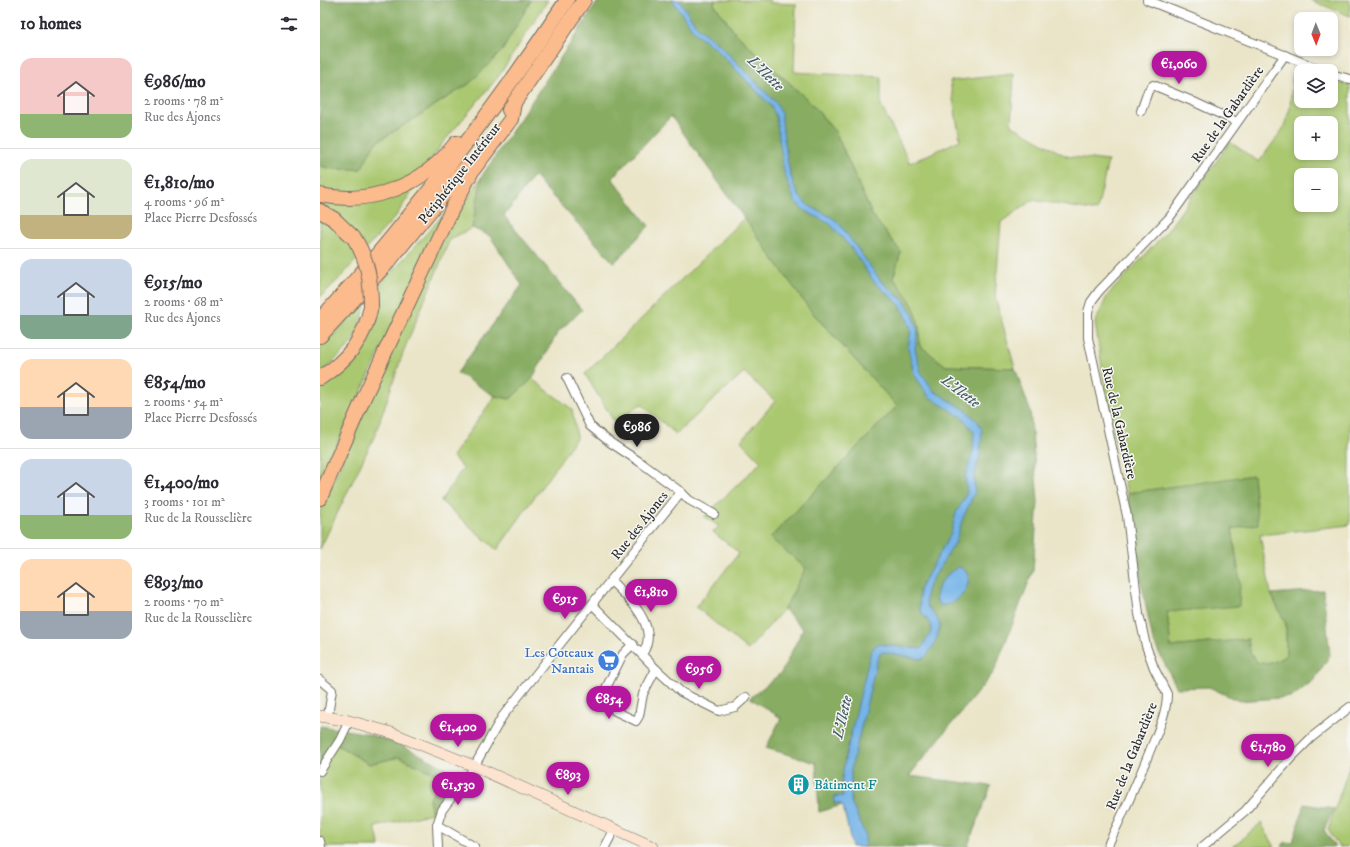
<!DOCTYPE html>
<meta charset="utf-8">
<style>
:root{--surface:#fff;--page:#f2f2f3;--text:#2b2b33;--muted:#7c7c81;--line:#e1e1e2;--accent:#b5179e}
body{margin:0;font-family:"IM FELL DW Pica",serif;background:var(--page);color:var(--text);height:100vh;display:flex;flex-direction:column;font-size:15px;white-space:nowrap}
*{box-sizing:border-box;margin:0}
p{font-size:13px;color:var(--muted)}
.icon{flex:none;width:22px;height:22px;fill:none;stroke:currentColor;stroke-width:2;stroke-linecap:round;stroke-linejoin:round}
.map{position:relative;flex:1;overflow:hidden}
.side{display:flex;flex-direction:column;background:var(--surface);width:320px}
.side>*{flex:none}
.needle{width:26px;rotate:179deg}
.fabs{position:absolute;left:974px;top:12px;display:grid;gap:8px}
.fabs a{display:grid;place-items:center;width:44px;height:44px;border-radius:8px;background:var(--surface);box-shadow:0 2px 6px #0003;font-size:20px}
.price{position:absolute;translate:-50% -34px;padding:0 9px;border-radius:14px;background:var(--accent);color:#fff;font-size:13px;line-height:26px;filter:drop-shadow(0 1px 2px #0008)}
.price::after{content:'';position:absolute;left:50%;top:24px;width:12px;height:9px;margin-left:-6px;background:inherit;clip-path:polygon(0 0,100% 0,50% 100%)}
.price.on{background:#222;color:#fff}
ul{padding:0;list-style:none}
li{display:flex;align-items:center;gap:12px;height:100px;padding:0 20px}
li+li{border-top:1px solid var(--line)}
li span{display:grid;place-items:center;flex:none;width:112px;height:80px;border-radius:12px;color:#555}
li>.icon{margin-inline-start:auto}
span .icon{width:48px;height:48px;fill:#fffc;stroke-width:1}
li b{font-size:17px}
h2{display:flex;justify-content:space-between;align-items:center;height:48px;padding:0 20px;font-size:17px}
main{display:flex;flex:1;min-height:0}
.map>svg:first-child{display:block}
.green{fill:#aac86f;stroke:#6a7a4d;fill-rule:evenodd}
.forest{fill:#87ac62;stroke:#596c46}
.water{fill:#75b4e8;stroke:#50708a}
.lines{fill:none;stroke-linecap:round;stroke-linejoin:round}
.street-casing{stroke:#6e6c62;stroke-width:10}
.secondary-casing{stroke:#6e6c62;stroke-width:12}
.highway-casing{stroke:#6e6c62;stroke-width:16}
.street{stroke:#fff;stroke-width:8}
.secondary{stroke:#fde4d1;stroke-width:11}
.highway{stroke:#fbbb8d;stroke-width:14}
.highway-bridge-casing{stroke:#6e6c62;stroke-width:16;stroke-linecap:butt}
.highway-bridge{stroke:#fbbb8d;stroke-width:14}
.labels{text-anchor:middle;stroke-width:3;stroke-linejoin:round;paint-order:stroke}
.street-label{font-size:14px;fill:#2b2b2b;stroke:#f6f6f2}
.shop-label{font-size:14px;fill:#366cbe;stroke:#f6f6f2;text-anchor:end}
.culture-label{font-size:14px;fill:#0d838f;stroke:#f6f6f2;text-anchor:start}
.water-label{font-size:15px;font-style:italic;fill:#455b6d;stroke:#f6f6f2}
</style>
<main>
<section class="side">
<h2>10 homes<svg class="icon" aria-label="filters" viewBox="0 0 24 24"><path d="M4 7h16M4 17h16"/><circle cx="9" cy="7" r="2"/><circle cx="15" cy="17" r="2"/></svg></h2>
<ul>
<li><span style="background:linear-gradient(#f6c9c9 70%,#8fb573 0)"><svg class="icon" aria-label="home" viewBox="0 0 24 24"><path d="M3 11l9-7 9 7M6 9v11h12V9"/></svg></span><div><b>€986/mo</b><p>2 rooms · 78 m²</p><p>Rue des Ajoncs</p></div></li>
<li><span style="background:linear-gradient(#dfe7d0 70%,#c2b280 0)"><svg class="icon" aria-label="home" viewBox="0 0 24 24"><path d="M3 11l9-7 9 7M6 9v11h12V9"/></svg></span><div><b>€1,810/mo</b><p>4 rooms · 96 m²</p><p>Place Pierre Desfossés</p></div></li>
<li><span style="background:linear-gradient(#c9d6e8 70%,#7fa58c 0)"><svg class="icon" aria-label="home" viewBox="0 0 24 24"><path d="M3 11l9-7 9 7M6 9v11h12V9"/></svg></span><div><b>€915/mo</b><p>2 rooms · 68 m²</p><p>Rue des Ajoncs</p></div></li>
<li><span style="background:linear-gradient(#ffd9b3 60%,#9aa5b1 0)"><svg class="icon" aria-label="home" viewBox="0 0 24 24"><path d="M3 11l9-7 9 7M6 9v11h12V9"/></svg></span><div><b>€854/mo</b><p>2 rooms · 54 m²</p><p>Place Pierre Desfossés</p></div></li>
<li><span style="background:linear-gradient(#c9d6e8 70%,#8fb573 0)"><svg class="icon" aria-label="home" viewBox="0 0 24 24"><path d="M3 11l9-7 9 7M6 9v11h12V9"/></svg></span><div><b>€1,400/mo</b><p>3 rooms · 101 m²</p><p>Rue de la Rousselière</p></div></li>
<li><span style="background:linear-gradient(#ffd9b3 65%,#9aa5b1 0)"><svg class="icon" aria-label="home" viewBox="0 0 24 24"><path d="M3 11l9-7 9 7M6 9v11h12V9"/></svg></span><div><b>€893/mo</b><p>2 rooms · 70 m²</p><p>Rue de la Rousselière</p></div></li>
</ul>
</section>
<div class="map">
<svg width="1030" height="847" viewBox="0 0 1030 847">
<rect width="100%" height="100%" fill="#f6f6f2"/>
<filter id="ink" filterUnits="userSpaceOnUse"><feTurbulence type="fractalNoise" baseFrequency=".025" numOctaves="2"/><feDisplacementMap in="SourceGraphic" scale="8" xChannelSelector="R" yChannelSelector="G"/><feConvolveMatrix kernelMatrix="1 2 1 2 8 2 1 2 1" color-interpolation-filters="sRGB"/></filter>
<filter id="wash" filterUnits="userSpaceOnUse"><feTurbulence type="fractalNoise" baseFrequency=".012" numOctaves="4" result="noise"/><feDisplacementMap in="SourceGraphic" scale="16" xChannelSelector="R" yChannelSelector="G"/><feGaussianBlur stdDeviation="0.9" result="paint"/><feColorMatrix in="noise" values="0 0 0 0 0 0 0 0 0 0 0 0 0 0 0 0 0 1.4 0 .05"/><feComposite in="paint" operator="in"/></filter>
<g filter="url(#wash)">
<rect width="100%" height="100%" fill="#eae5c8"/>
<g class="green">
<path d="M211 0H228L178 77 121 145 76 216 19 279 0 297V166L13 169H41L54 144 150 83 182 51Z"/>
<path d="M395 0H450V3L476 4 474 72 561 77V106L590 163 640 140 630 81 694 74 691 125 746 156 788 161 777 211 713 200 681 222 675 297 695 368 626 366 599 345C601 319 590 297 573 278L581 252 552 215 516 133 491 103 416 34 394 4Z"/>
<path d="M990 0H1030V16Z"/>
<path d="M973 67 984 71H981V101H1011V81L1030 85V525L940 535 951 594 966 624V657L952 663H938L930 652 928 639 851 647 847 612 920 583 912 528 933 476 807 493 790 417 775 323 787 296 848 230 910 142 939 162 963 129 970 108ZM981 123H1011V153H981ZM981 175H1011V205H981Z"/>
<path d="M162 176 152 228 130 239 84 350 55 435 0 549V511L60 375 127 232Z"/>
<path d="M124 214 8 464 0 480V386C39 363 62 330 61 284Z"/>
<path d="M425 217 490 310 577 406 450 538 486 568 464 609 428 650 376 607 419 553 393 532 399 526 384 517 441 462 421 441 455 401 424 372 356 434 321 404 295 423 265 374Z"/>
<path d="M45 302C40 342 28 347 0 374V348Z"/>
<path d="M212 379 252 409 257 437 177 550 121 501 143 468 132 456 175 396 190 399Z"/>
<path d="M14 743 49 764 79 757 116 774 119 782 109 800 112 813 55 827 60 847H0V767Z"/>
<path d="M1030 764V843L1027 847H1019L1008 830Z"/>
<path d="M941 823 955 847H912Z"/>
</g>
<g class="forest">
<path d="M0 0H211L182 51 150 83 54 144 41 169H13L0 166Z"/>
<path d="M279 0H395L394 4 416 34 491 103 516 133 552 215 581 252 573 278C592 300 602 315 599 345L626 366 695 368 710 410 718 501 713 571 674 672 589 776 671 786 648 845 649 847H541L529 803 499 812 496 763 446 748 461 718 430 698 461 673 483 629 464 609 486 568 450 538 577 406 490 310 351 116 292 178 329 226 294 263 214 176 184 216 262 310 238 332 212 379 190 399 175 396 137 373 202 285 170 236 152 228 162 176Z"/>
<path d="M933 475 938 524 912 529 920 583 919 606 847 612 851 647 928 639 930 652 938 663H952L966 656V624L951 594 1003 590 1010 655 995 679 972 697 919 701 889 687 857 688 833 641 820 576 807 493Z"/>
<path d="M0 726 44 733 79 744 138 774 112 813 109 800 119 782 116 774 79 757 49 764 14 743 0 767Z"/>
<path d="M984 804 1014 809 1004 830 1015 847H962L964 843 973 842Z"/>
</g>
<g class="water">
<path d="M352 0H359L379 29 400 45 457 104C462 112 462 121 463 131 466 149 469 184 481 198 491 211 508 212 519 223L561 281 584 301 593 314 598 331 595 349 601 372 614 391 646 410 659 423 662 431 660 455 654 478 655 492 643 518 635 543 609 585 606 595V605L617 618 620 625C619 635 611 655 602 659L563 652 560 654 557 661 531 769V802L545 834V847H532L523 806 519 803 514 804 515 796H523L521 785 525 758 548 663 551 651 557 644 601 649 611 632V625L600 610 599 590 631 533 636 513 645 497 647 492 645 476 653 451 654 432 643 418 609 397 594 374 588 347 591 330 585 314 579 304 554 282 531 248 510 224 485 211 475 202 464 172 456 117 451 106 396 49 375 33Z"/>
<path d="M639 567C661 574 640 609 619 605 610 592 626 572 639 567Z"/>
</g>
</g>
<g filter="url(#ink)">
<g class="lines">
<defs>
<g id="street">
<path d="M827 0 1004 71"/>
<path d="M1011 74 1030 79"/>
<path d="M821 111 828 91 833 85 872 101 917 122"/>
<path d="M247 378 270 426 291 443 320 462 361 492 369 500 394 514"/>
<path d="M291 581C309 598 341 628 322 654"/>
<path d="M272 604 336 669 361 692 399 711 415 707 426 697"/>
<path d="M313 644 303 654 285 690 295 711 316 721 319 716 323 694 336 669"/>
<path d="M0 680 12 690 8 716"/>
<path d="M0 771 20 740 29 721"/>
<path d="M117 825 155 847"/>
<path d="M0 841 1 847"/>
<path d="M118 847 117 825 122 810 151 772 182 717 361 492"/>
<path d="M285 847 294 830"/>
<path d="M787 847C803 814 818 781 831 748 838 731 847 712 847 694L834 668 826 646 819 614 807 516 768 338V312L771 302 779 291 850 217 965 55"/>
<path d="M882 847 925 811 971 758 992 737 1030 707"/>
</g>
<path id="secondary" d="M0 716 29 721 72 733 154 766 333 847"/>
<g id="highway">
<path d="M189 110 264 0"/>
<path d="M0 195C52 206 104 185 136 143"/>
<path d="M0 211 14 219 34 238"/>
<path d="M0 320C91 220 172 113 247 0"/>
<path d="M0 336 69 261 146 167"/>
<path d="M0 378C28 360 45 338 51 306"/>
<path d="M0 498 45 395 131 211 152 171 191 119 194 103"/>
</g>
</defs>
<use href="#street" class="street-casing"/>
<use href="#secondary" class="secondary-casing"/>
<use href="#highway" class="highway-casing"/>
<use href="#street" class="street"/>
<use href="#secondary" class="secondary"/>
<use href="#highway" class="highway"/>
<defs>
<path id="highway-bridge" d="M34 238C48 259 51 282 51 306"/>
</defs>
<use href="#highway-bridge" class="highway-bridge-casing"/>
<use href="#highway-bridge" class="highway-bridge"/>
</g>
</g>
<defs>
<symbol id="supermarket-disc" viewBox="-11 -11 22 22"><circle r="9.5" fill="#3f7fe0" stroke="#f6f6f2"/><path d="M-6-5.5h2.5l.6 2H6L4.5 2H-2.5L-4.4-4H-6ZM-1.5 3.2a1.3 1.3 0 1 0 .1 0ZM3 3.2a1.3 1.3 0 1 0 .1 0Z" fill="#fff"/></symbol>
<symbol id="building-disc" viewBox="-11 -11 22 22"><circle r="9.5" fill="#0f9aa8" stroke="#f6f6f2"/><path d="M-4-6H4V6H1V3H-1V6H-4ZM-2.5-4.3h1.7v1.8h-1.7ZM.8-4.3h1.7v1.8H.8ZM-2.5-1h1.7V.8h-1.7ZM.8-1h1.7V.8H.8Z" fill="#fff"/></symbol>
</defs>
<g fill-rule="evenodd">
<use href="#supermarket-disc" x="276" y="648" width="25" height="25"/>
<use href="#building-disc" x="466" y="772" width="25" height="25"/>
</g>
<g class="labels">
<g class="street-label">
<text transform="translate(907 114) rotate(-55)" y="5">Rue de la Gabardière</text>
<text transform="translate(139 173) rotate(-52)" y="5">Périphérique Intérieur</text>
<text transform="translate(800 423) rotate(77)" y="5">Rue de la Gabardière</text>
<text transform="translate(319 525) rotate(-52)" y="5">Rue des Ajoncs</text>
<text transform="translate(811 756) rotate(-68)" y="5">Rue de la Gabardière</text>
</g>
<g class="shop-label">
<text x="274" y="657">Les Coteaux<tspan x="274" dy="16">Nantais</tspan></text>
</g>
<g class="culture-label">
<text x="494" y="789">Bâtiment F</text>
</g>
<g class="water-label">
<text transform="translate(446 73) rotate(44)" y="5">L'Ilette</text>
<text transform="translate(641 391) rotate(37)" y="5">L'Ilette</text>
<text transform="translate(522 717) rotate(-77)" y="5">L'Ilette</text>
</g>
</g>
</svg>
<div class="fabs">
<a><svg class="needle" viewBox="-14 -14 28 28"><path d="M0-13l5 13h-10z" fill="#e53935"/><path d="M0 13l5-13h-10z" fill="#7c7c81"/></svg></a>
<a><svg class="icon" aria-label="layers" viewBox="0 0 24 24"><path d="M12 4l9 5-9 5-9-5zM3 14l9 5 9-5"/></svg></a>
<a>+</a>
<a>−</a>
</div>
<b class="price" style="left:859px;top:85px">€1,060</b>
<b class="price on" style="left:317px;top:448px">€986</b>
<b class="price" style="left:331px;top:613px">€1,810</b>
<b class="price" style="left:245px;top:620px">€915</b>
<b class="price" style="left:379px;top:690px">€956</b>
<b class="price" style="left:289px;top:720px">€854</b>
<b class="price" style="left:138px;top:748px">€1,400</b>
<b class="price" style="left:948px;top:768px">€1,780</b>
<b class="price" style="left:248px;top:796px">€893</b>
<b class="price" style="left:138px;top:806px">€1,530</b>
</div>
</main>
